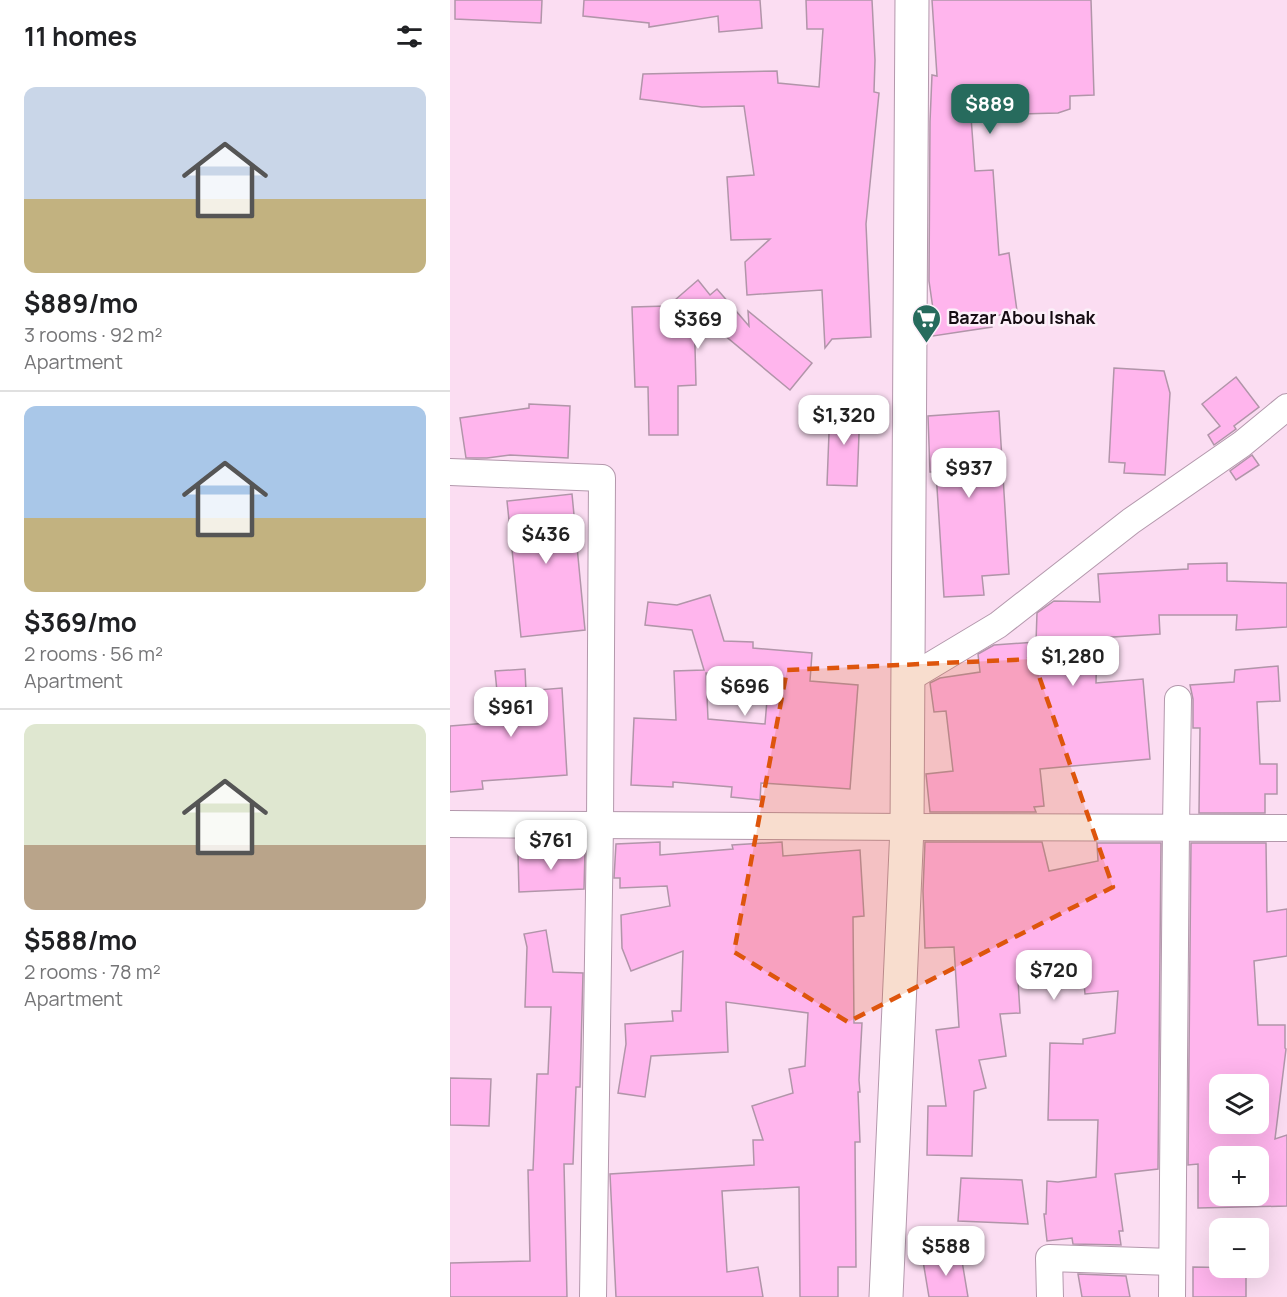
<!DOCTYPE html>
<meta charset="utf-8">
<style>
:root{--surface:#fff;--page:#f6f6f6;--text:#202124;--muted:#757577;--line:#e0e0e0;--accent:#276b5d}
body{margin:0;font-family:Manrope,sans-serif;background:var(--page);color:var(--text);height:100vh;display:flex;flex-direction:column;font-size:22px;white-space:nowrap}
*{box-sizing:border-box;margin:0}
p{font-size:20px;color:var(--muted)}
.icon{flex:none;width:33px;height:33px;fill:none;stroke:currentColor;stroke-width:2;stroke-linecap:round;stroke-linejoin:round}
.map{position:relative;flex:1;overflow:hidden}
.drawer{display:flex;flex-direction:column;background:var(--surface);width:450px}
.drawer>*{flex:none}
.controls{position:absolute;left:759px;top:1074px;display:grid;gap:12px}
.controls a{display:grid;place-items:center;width:60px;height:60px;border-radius:12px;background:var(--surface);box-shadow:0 6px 24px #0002;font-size:30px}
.price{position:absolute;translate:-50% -51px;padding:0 14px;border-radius:12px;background:#fff;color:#222;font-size:20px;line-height:39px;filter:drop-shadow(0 2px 3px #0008)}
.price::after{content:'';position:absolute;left:50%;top:36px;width:18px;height:14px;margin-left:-9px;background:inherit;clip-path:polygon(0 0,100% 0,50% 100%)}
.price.current{background:var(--accent);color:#fff}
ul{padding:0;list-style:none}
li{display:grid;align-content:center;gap:12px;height:318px;padding:0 24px}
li+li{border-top:2px solid var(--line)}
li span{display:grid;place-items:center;height:186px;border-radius:12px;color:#555}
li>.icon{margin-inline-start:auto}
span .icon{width:108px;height:108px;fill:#fffc;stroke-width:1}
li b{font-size:26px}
h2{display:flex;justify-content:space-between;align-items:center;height:72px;padding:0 24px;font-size:26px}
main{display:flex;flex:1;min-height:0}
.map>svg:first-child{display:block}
.building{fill:#ffb5ed;stroke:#b195a9;stroke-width:1.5;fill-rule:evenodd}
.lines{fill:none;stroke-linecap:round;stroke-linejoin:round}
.street-casing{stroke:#b398ac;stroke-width:28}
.secondary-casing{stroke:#b398ac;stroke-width:35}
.street{stroke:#fff;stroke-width:26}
.secondary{stroke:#fff;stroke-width:33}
.marked{fill:#de550c;fill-opacity:0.2;stroke:#de550c;stroke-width:4.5;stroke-dasharray:12 8;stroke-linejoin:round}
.labels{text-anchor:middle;stroke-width:5;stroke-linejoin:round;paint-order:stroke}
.poi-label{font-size:18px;font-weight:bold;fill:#160c13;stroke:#fcf0f9;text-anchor:start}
</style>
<main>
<section class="drawer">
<h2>11 homes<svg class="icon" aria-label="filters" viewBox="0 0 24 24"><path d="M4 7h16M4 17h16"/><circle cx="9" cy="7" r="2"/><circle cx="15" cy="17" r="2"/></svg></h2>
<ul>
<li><span style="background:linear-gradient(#c9d6e8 60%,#c2b280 0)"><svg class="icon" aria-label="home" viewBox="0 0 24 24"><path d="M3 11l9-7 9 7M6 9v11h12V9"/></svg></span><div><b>$889/mo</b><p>3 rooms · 92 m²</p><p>Apartment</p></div></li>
<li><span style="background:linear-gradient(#a9c7e8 60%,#c2b280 0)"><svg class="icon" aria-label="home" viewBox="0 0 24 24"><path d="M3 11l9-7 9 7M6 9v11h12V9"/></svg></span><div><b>$369/mo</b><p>2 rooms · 56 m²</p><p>Apartment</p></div></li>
<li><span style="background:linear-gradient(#dfe7d0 65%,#b9a48a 0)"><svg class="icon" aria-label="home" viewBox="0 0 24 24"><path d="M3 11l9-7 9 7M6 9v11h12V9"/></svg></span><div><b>$588/mo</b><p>2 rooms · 78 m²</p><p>Apartment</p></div></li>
</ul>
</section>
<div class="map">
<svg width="837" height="1297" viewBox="0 0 837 1297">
<rect width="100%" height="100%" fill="#fbddf2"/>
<g class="building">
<path d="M5 0H92L91 23 5 19Z"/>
<path d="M134 0H310L312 28 269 32 268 16 199 27V23L133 16Z"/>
<path d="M356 0H422L425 60 424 92 429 93 416 224 421 337 382 339 375 348 372 290 297 295 295 262 320 239 281 240 277 177 304 175 294 106 252 107 190 99 193 74 327 71 328 83 369 87 373 29H357Z"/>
<path d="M482 0H641L644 95 620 96V109L608 113 570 114V119L521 117 525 171 543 170 549 255 559 253 567 311 541 317 542 327 483 336 479 310 483 309 479 281 480 122 482 75 487 76Z"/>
<path d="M248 280 260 295 267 289 299 326 298 311 362 363 340 390 244 310 246 385 228 386V435H199L198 387H185L182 307 218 306Z"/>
<path d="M664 368 714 371 720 393 715 475 674 473 675 463 659 462Z"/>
<path d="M786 377 809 407 784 426 786 429 764 445 758 435 770 426 752 404Z"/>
<path d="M79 404 120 406 118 458 60 455 37 458H16L10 418 79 408Z"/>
<path d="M380 407 410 408 407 486 377 485Z"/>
<path d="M549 411 559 574 532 576 534 595 494 597 486 472H480L478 416Z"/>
<path d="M802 455 809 465 786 480 780 471Z"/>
<path d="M122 494 135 630 71 637 57 501Z"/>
<path d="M777 563V581L837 583V627L786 630 787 615H709L710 634 647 638 646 683 693 679 700 759 590 769 594 806 584 807 586 812H480L476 774 503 771 496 711 484 712 480 683 490 678 530 672 528 654 544 645 586 642 587 613 604 601 650 602 648 574 738 569V564Z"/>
<path d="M260 595 274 641 303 642V648L362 653 360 681 408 685 400 789 311 783 310 800 281 797 282 787 223 782V787L181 785 184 718 226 720 224 671 254 670 242 630 195 625 198 602 227 605ZM256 673 319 676 315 724 258 719Z"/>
<path d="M828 666 830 701 807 702 810 764H827V794H815V813H749L750 728H743V699L740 685 784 682 785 670Z"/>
<path d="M75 669 76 691 112 688 117 775 32 781 33 789 0 792V726L50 722 45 671Z"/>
<path d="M210 842V855L283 849 282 845 332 842 333 856 410 850 414 916 403 917 404 1023H412L409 1080 410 1092H408L410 1142H405L406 1267H388V1297H350L349 1187 272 1191 277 1272 308 1267 313 1297H166L160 1174 304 1165 303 1140H313L302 1106 343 1093 339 1069 355 1066 358 1013 276 1002 278 1052 201 1056 195 1097 168 1093 176 1044 175 1024 223 1021 222 1011H231L233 951 181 971 172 948 171 915 220 906 217 886 170 888V878H164L166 844Z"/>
<path d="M475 842H592L599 871 648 861 647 843H711L708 1169 665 1174 673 1231H669L671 1245 623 1244 622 1238 597 1241 594 1214H596L597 1181 608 1182 646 1177 648 1120H598L600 1043 633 1044V1039L665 1033 668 991 635 994 632 963 567 964 570 1013 550 1014 556 1056 529 1060 536 1088 524 1091 522 1156 477 1155 478 1106H496L486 1030 509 1027 504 947 475 948 473 891Z"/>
<path d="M741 843H816L817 912 837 909V956L804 961 808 1025H835V1048L836 1049 825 1139 837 1135V1206L748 1208V1164L738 1165ZM770 1084H808V1124H770ZM770 1156H808V1196H770Z"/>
<path d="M135 851 134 889 69 892 68 854Z"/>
<path d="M96 930 103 972 133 973 130 1087H126L123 1164H114L117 1297H0V1263L80 1261 78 1170H83L87 1074H98L101 1007H75L77 947 74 934Z"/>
<path d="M0 1078 41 1079 39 1126 0 1125Z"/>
<path d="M511 1178 572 1180 578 1224 508 1221Z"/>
<path d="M511 1255 518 1297H479L473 1261Z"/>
<path d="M743 1267 796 1268V1297H743Z"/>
<path d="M628 1274 676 1276 680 1297H632Z"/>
</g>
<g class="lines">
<defs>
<g id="street">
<path d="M0 472 152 478 150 824 143 1297"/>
<path d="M458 679 548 625 681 521 792 444 837 407"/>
<path d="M0 824 457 827 837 828"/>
<path d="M600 1297 599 1258 722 1262"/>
<path d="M722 1297 726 827 728 699"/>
</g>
<path id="secondary" d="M436 1297 457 827 462 0"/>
</defs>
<use href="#street" class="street-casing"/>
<use href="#secondary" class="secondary-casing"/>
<use href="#street" class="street"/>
<use href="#secondary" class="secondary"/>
</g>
<path class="marked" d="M583 659 663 887 398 1022 284 952 337 670Z"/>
<defs>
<symbol id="supermarket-pin" viewBox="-11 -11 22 30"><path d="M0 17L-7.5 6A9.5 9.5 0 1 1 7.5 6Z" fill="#276b5d" stroke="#fcf0f9"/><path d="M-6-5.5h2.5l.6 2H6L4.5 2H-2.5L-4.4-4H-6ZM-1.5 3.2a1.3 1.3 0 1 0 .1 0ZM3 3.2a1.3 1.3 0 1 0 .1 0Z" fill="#fff"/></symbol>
</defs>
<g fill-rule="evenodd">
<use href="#supermarket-pin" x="460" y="302" width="33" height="45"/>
</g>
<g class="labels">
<g class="poi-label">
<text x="498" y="324">Bazar Abou Ishak</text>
</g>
</g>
</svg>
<div class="controls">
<a><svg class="icon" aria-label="layers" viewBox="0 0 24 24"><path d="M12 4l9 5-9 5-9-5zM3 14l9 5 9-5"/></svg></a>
<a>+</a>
<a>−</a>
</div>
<b class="price current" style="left:540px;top:135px">$889</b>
<b class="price" style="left:248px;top:350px">$369</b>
<b class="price" style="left:394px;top:446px">$1,320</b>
<b class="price" style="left:519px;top:499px">$937</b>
<b class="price" style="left:96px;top:565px">$436</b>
<b class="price" style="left:623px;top:687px">$1,280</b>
<b class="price" style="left:295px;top:717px">$696</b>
<b class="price" style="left:61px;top:738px">$961</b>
<b class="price" style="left:101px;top:871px">$761</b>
<b class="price" style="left:604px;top:1001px">$720</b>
<b class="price" style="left:496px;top:1277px">$588</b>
</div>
</main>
